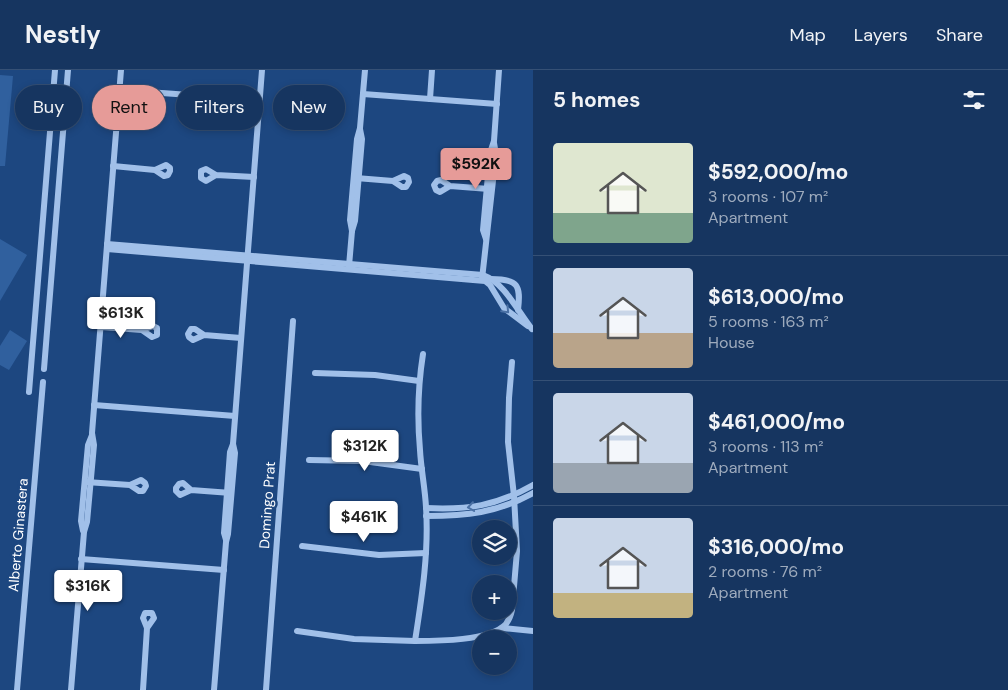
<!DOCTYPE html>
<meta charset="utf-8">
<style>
:root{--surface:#163560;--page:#234069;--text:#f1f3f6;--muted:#9eabbd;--line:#355075;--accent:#e69b98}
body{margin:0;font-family:"DM Sans",sans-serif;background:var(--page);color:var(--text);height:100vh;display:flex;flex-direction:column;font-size:19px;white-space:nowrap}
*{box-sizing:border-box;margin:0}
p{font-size:16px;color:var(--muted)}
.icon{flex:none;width:28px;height:28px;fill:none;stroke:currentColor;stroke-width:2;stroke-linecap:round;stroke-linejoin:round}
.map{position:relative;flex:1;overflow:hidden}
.details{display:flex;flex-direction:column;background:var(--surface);width:475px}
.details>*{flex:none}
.top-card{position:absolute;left:15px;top:15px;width:442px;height:45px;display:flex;gap:10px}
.fabs{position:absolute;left:472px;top:450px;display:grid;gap:10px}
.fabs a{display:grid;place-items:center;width:45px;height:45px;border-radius:50%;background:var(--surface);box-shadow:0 2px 8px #0003,0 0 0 1px var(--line);font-size:25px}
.price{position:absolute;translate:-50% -42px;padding:0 11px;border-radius:5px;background:#fff;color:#222;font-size:16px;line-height:32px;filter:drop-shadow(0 1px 2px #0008)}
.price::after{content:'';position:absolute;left:50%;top:30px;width:15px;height:11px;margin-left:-8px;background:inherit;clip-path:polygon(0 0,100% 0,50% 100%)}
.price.active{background:var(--accent);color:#111}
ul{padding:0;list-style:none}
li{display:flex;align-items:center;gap:15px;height:125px;padding:0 20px}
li+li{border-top:1px solid var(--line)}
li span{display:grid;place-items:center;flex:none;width:140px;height:100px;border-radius:5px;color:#555}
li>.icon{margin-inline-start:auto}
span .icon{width:60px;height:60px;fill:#fffc;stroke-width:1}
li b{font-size:21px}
h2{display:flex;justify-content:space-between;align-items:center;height:60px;padding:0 20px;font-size:21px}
.chip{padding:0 18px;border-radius:22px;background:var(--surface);box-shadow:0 2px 8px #0003,0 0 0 1px var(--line);font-size:18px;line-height:45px}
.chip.active{background:var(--accent);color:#111}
header{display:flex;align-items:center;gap:30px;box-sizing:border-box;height:70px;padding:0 25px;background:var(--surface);border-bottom:1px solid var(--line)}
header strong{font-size:24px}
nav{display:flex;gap:28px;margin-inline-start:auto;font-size:18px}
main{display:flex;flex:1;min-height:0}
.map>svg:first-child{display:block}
.green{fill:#30609e}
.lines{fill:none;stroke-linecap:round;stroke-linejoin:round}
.minor{stroke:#a1c0e9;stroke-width:6}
.oneway{stroke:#4b71a5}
.labels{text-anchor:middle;stroke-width:5;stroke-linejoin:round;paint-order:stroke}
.street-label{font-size:14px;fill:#fff;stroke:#1d4780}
</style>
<header>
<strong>Nestly</strong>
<nav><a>Map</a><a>Layers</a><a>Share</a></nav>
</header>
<main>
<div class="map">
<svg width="533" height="620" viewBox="0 0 533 620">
<rect width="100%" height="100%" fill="#1d4780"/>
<g class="green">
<path d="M0 5 13 6 5 96H0Z"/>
<path d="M0 169 27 185 0 231Z"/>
<path d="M10 260 27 271 9 300 0 295V276Z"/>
</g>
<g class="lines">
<g class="minor">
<path d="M120 20 260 30"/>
<path d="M363 24 497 34"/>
<path d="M430 29 432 0"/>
<path d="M113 96 155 100 164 106 168 105 170 101V98L166 95 155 100"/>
<path d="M216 105 206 111 201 108V101L206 99 216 105 254 107"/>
<path d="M356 108 393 111 402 117H406L409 112 408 108 404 106 393 111"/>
<path d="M450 116 440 122 436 120 434 115 437 111 441 110 450 116 489 119"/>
<path d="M352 161 350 150 357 69 360 58 365 0"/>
<path d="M486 169 483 160 490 83 494 71 499 0"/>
<path d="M107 174 483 205C505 213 518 242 532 259"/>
<path d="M107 179 485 211 490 215 504 238 528 256"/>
<path d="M349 196 352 161 355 151 362 69 360 59"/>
<path d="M482 209 496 84 494 73"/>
<path d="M491 209C518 209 521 215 518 240"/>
<path d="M101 257 142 260 152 267 157 265V258L153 256 142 260"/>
<path d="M204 265 195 259H191L188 264 189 267 193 270 204 265 241 268"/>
<path d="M423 284C418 316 417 347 420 380 421 399 425 418 426 437 429 482 422 526 415 571 437 571 490 571 506 554 509 550 511 545 512 540L517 481 514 426 508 372 509 328 512 292"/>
<path d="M44 299 68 0"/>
<path d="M315 303 375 305 419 311"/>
<path d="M29 322 55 0"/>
<path d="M94 335 235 346"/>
<path d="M309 390 363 391 422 399"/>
<path d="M86 412 130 415 139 421H143L146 416 145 413 141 410 130 415"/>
<path d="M191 420 183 413 179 414 176 418V421L180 425 191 420 231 423"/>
<path d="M426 438C468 440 496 436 533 415"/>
<path d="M426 446C466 446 497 443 533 423"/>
<path d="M83 461 81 451 88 375 92 365"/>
<path d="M226 470 224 463 230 382 233 374"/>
<path d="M302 476 379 485 426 483"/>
<path d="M81 489 224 500"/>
<path d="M502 558 533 561"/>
<path d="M297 561 354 569 415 571"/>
<path d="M17 620 43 312"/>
<path d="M71 620 84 462 87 452 94 375 92 363 121 0"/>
<path d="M143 620 147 558 143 548 145 543H152L154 548 147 558"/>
<path d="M214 620 226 472 228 464 235 383 233 374 262 0"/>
<path d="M266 620 293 251"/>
</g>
</g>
<defs><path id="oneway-chevron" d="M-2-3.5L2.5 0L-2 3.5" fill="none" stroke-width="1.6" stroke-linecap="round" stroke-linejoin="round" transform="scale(1.25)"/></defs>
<g class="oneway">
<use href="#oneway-chevron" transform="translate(506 240) rotate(46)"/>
<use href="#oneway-chevron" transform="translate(471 437) rotate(172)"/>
</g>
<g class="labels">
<g class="street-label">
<text transform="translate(267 435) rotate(-86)" y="5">Domingo Prat</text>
<text transform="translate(18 465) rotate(-85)" y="5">Alberto Ginastera</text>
</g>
</g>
</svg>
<div class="fabs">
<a><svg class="icon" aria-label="layers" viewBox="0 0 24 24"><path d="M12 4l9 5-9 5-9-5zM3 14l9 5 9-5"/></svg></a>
<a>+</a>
<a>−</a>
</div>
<b class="price active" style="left:476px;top:120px">$592K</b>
<b class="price" style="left:121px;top:269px">$613K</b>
<b class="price" style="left:365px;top:402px">$312K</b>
<b class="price" style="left:364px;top:473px">$461K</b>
<b class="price" style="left:88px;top:542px">$316K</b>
<div class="top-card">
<a class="chip">Buy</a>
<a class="chip active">Rent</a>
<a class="chip">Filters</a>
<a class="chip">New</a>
</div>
</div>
<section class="details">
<h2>5 homes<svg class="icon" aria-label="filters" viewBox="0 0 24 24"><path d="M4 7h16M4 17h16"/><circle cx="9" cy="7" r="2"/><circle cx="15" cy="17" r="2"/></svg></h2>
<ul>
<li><span style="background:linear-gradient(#dfe7d0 70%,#7fa58c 0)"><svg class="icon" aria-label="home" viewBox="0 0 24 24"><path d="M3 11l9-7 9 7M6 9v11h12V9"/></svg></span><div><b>$592,000/mo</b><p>3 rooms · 107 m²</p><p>Apartment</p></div></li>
<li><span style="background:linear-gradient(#c9d6e8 65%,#b9a48a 0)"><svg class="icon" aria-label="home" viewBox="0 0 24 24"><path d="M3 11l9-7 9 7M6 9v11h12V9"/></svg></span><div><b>$613,000/mo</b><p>5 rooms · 163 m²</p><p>House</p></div></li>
<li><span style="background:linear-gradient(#c9d6e8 70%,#9aa5b1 0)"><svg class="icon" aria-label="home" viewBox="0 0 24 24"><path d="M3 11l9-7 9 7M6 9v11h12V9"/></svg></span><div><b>$461,000/mo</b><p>3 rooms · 113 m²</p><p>Apartment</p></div></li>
<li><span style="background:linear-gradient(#c9d6e8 75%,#c2b280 0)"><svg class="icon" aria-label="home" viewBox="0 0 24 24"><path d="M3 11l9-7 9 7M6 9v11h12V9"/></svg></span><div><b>$316,000/mo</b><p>2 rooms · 76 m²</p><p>Apartment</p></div></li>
</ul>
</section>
</main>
